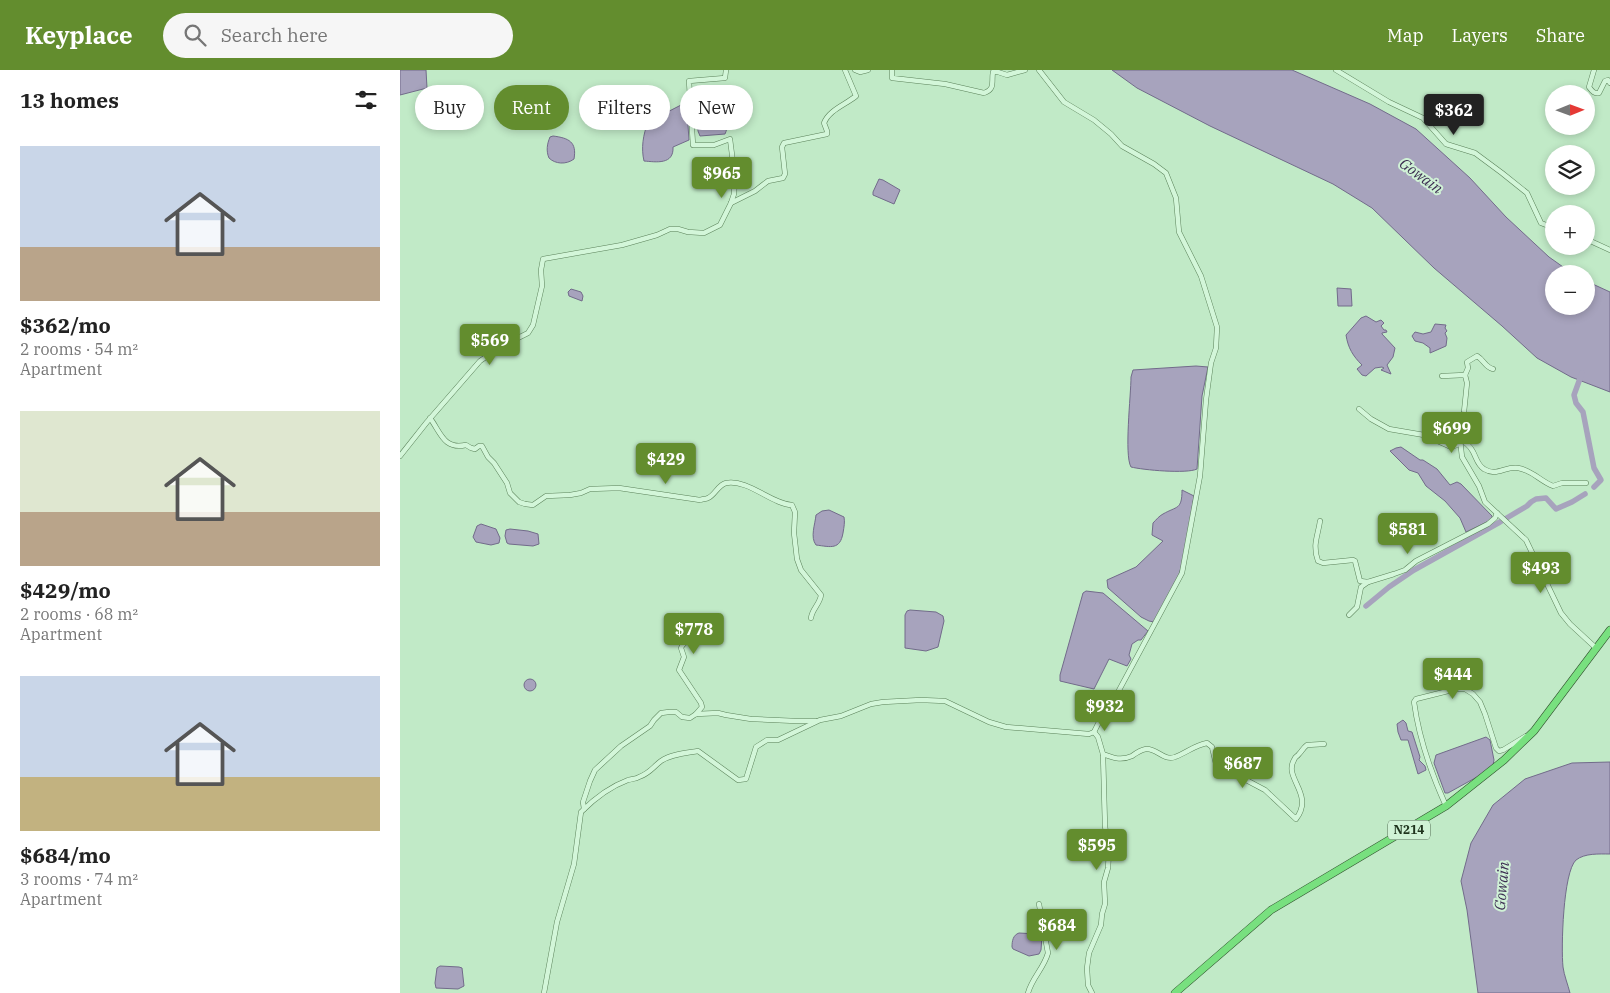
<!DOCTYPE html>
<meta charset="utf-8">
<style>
:root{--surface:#fff;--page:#f6f6f6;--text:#222;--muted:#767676;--accent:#638d2e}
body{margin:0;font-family:"IBM Plex Serif",serif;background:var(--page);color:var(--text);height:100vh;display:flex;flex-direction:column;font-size:19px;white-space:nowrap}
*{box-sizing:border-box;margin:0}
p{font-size:16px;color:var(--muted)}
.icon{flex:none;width:28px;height:28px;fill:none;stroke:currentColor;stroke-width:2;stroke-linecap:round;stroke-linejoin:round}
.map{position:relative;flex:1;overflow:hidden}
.drawer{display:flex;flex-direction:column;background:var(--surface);width:400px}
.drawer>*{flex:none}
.banner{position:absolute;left:15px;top:15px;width:475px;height:45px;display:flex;gap:10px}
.needle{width:32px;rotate:89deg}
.tools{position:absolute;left:1145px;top:15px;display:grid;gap:10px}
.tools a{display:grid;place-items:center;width:50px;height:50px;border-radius:50%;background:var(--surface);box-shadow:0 2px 8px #0003;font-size:25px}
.price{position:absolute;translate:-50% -42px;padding:0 11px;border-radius:5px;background:var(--accent);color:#fff;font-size:16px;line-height:32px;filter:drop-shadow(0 1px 2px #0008)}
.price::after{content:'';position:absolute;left:50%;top:30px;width:15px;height:11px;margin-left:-8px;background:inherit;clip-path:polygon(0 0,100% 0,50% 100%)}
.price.selected{background:#222;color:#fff}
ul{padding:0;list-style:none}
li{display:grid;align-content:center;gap:10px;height:265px;padding:0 20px}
li span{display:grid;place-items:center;height:155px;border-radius:0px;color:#555}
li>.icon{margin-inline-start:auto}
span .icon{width:90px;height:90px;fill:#fffc;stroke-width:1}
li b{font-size:21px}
h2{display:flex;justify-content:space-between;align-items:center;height:60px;padding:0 20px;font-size:21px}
.chip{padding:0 18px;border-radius:22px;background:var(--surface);box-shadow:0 2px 8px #0003;font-size:18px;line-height:45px}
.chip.selected{background:var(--accent);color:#fff}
header{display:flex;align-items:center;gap:30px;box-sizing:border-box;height:70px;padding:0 25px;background:var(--accent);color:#fff}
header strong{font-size:24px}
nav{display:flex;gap:28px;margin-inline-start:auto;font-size:18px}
.search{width:350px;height:45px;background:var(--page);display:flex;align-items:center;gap:12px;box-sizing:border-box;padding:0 18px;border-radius:28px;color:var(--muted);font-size:19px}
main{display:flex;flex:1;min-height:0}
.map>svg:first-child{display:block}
.water{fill:#a7a3bd;stroke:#726b8a}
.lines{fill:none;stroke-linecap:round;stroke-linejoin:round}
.canal{stroke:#a7a3bd;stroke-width:5.5}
.minor-casing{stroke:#5b825a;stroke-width:5.5}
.trunk-casing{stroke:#31502e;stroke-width:8}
.minor{stroke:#d3f6d9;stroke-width:4.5}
.trunk{stroke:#78e07f;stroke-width:7}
.labels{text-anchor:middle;stroke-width:4;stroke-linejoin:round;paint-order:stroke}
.shield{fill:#d0f2d6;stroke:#546c54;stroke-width:1}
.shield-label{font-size:12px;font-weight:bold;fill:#1f331d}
.water-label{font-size:15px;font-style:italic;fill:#3c2d52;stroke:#d0f2d6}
</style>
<header>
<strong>Keyplace</strong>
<div class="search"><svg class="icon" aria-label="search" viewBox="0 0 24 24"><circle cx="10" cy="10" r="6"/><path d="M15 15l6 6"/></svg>Search here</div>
<nav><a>Map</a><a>Layers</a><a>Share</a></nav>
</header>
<main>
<section class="drawer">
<h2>13 homes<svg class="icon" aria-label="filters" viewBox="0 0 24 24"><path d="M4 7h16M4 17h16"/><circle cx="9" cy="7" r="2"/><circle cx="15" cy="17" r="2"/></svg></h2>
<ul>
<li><span style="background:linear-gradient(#c9d6e8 65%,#b9a48a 0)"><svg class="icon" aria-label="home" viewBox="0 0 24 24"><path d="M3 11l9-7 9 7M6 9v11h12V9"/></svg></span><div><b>$362/mo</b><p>2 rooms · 54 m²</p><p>Apartment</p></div></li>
<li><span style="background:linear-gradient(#dfe7d0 65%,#b9a48a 0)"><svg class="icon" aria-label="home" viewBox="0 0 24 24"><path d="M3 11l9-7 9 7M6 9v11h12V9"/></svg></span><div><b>$429/mo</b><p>2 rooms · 68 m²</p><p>Apartment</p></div></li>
<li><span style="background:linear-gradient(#c9d6e8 65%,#c2b280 0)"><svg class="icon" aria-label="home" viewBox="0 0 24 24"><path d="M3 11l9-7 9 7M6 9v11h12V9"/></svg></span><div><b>$684/mo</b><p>3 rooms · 74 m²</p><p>Apartment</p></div></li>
</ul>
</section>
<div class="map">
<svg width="1210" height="923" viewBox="0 0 1210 923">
<rect width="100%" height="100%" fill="#c1eac7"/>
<g class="water">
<path d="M0 0H26L27 18 0 25Z"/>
<path d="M712 0H892L970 34 1016 59 1070 108 1106 147 1149 187 1173 204H1154V236H1186V211L1210 222V322L1171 307 1137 288 1102 256 1034 198 972 138 933 114 810 56 737 18Z"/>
<path d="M309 31 315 32C322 42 331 51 325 64L300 66 298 61 296 37Z"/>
<path d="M283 34 287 41 289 70 273 77C274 95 256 92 244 91 241 78 243 65 248 52Z"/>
<path d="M153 66C169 68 177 72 174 89 166 95 155 94 149 88 146 81 147 74 150 67Z"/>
<path d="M479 109 483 110 500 120 494 134 473 125V122Z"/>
<path d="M937 218 951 219 952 236H938Z"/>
<path d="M171 219 181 222 183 226 182 231 169 226 168 222Z"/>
<path d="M966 246 976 252 981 250 984 253 981 256 984 260H986L987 262 982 263V264L995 278 993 287 987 295 991 304 981 300 984 298 982 297 975 298 966 306 962 305 957 299 962 295C953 286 948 278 946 265L961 248Z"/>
<path d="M1035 254 1046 255 1045 258 1047 261 1045 263 1047 268 1046 276 1030 283V278L1023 273 1015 271 1012 266 1015 262 1023 264 1031 262Z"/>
<path d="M796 296 808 297 802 326 797 399C787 404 743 400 731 397 724 385 731 325 731 307L733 300Z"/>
<path d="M1001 377 1020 390H1023L1037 399 1050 415 1057 412 1061 414 1092 446V448L1087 452 1066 462 1060 448 1045 431 1026 416 1018 403 1009 400 990 381 996 378Z"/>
<path d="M782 420 794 426 786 479 779 505 754 552 749 551 741 547 708 518 707 510 736 497 763 471 752 465 753 453C756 450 759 446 763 444 777 436 782 440 782 420Z"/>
<path d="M429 440 444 447C445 452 444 457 443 463 440 480 431 477 416 475 410 467 415 455 416 445L422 441Z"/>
<path d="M81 454 96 459 100 468 99 473 91 475 76 472 73 467 77 456Z"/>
<path d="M110 459 128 461 138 464 139 474 133 476 109 474 107 473 105 466 106 460Z"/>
<path d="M686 521 703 523 748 561 741 570H738L732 574 729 585 731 589 727 596 709 589 694 619 660 611V605L683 523Z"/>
<path d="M510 540 536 542 543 546 544 551 538 577 526 581 505 578V545L507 541Z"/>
<circle cx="130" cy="615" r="6"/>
<path d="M1003 650 1006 653 1008 661 1012 662 1020 687 1019 690 1025 696 1026 700 1018 704 1008 670H1001L998 662 997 654Z"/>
<path d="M1086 667 1090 670 1094 690 1093 695 1086 702 1048 723H1045L1034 693 1036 685Z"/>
<path d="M1210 692V784C1199 784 1185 783 1176 790 1163 802 1161 878 1163 897 1164 905 1168 915 1170 923H1078L1067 840 1061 811 1071 773 1093 735 1125 709 1172 693Z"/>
<path d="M619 863 637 864 642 866 641 880 639 884 629 886 613 879 612 877C612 871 613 865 619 863Z"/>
<path d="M40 896 59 897 62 898 64 916 58 919 36 918 35 913 37 898Z"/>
</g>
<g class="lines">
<g class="canal">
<path d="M1182 303 1174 325 1176 333 1183 342 1194 398 1201 410 1194 417"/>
<path d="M966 536 989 517 1014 500 1100 452 1127 436 1131 432 1136 429 1146 428 1156 439 1172 432 1185 424"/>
</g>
<defs>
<g id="minor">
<path d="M455 0 460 2 468 0"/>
<path d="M492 0V8L545 14 584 23C596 19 591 11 593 2H598L607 5 625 0"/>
<path d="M936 0 989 32 1023 48 1046 74 1075 83 1102 103 1127 123 1141 153 1154 158"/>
<path d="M1194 0 1189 17C1192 21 1194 24 1199 23L1205 11 1208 10 1210 13"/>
<path d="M331 133 355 121 368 111 383 108 385 104 382 77 384 73 427 64V61L424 53C429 40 445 35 456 26L445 0"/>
<path d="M1186 169 1210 180"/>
<path d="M1065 305 1068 298 1067 292 1077 286C1084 290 1085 297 1093 299"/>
<path d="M1042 306 1065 305 1067 313 1064 342 1060 369 1062 387 1079 416 1085 432 1126 470 1161 543 1170 554 1196 578"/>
<path d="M959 339 971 349 989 359 1024 365 1051 377 1057 375 1060 369C1065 372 1069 375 1072 380 1076 386 1077 395 1084 399 1097 407 1105 396 1118 398 1132 400 1140 411 1153 416L1162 413H1186"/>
<path d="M30 348C41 363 44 380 66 375L71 378 75 379 79 376H82L88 387 94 393 107 413 110 423 119 432 125 434 133 435 146 426 170 425 181 423 190 419 219 418 300 430C303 429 306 429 308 428 315 425 318 415 326 413 349 409 371 434 392 435L395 442 394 463 397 489 401 500 421 525C420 534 412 539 411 548"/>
<path d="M0 386 27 352 80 291 102 276 128 263 133 255 142 216 141 200 143 189 222 175 257 165 270 159H278L288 162 304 163 320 155 331 133 334 124 335 108 330 69 314 75H293L289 11 325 8 326 0"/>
<path d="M920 451C918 466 912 475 918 491L923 493 953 490 955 491 960 511 968 512"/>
<path d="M949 545 957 537 961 517 968 512 994 504 1005 500 1016 491 1088 454 1095 448 1097 443"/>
<path d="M281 561 289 556C294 557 299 558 299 564 293 569 284 570 281 578L284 587 279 600 301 633 302 637 296 644"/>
<path d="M703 684C713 688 721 691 732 686 736 683 741 680 746 679 757 678 763 691 775 687 786 683 795 675 807 673L812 677 816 694 865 720 896 749C915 724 883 708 894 690 896 685 896 688 899 684 902 681 903 678 907 675L924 674"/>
<path d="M1046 736C1031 703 1019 669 1014 632L1016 629 1056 619H1065L1073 624 1080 632 1085 644 1096 678 1099 681 1103 680 1126 666"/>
<path d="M184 739 183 732 190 711 195 700 221 676 250 656 254 650 261 643 269 642H276L282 647 290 648 296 644 318 643 326 645 351 649 396 651H416"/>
<path d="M144 923 157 852 174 794 181 742C195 728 209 717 228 710 231 709 236 709 239 707 250 703 253 697 261 691 271 684 286 683 298 681L338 710 346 709 356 677 367 670H378L420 650 441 646 471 634 483 632 521 630 545 631 589 652 606 657 689 664 694 662 699 652 710 637 782 503 800 406 806 330 811 293 816 278 817 257 801 206 779 162 776 128 766 103 754 94 722 76 711 64 694 50 664 32 639 0"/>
<path d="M628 923C632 908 644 898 648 883L639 834"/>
<path d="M692 923 688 915 687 898 689 883 701 855 702 844 705 834 704 812 708 798 709 782 705 756 703 684 698 667 694 662"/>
</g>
<path id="trunk" d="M775 923 871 840 1046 736 1104 690 1134 661 1210 560"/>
</defs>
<use href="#minor" class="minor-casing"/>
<use href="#trunk" class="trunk-casing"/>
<use href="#minor" class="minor"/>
<use href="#trunk" class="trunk"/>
</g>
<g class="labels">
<rect class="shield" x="988" y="750.5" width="42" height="19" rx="4"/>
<g class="shield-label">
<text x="1009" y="764">N214</text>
</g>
<g class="water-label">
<text transform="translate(1021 106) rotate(36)" y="5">Gowain</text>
<text transform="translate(1102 816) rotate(-85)" y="5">Gowain</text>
</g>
</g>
</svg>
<div class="tools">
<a><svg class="needle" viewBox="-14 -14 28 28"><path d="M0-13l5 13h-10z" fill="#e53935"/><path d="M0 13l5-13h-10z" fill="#767676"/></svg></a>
<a><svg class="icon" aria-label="layers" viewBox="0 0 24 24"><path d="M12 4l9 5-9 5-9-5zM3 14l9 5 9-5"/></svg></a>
<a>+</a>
<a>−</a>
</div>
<b class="price selected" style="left:1054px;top:66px">$362</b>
<b class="price" style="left:322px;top:129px">$965</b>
<b class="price" style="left:90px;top:296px">$569</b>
<b class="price" style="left:1052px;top:384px">$699</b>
<b class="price" style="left:266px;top:415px">$429</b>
<b class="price" style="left:1008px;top:485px">$581</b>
<b class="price" style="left:1141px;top:524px">$493</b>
<b class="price" style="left:294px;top:585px">$778</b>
<b class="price" style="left:1053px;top:630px">$444</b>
<b class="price" style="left:705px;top:662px">$932</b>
<b class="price" style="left:843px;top:719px">$687</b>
<b class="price" style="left:697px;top:801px">$595</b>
<b class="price" style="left:657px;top:881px">$684</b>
<div class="banner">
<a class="chip">Buy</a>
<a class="chip selected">Rent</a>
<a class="chip">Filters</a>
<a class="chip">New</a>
</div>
</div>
</main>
